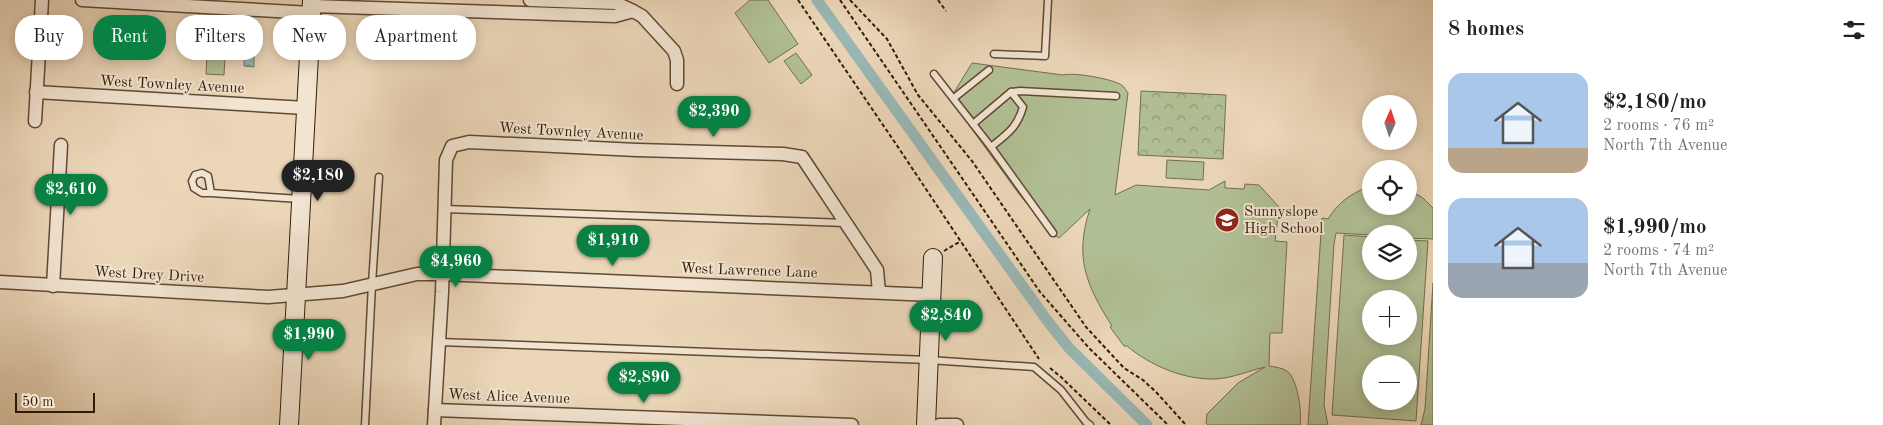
<!DOCTYPE html>
<meta charset="utf-8">
<style>
:root{--surface:#fff;--page:#f6f6f6;--text:#202124;--muted:#757577;--accent:#0b8043}
body{margin:0;font-family:"Old Standard TT",serif;background:var(--page);color:var(--text);height:100vh;display:flex;flex-direction:column;font-size:19px;white-space:nowrap}
*{box-sizing:border-box;margin:0}
p{font-size:16px;color:var(--muted)}
.icon{flex:none;width:28px;height:28px;fill:none;stroke:currentColor;stroke-width:2;stroke-linecap:round;stroke-linejoin:round}
.map{position:relative;flex:1;overflow:hidden}
.details{display:flex;flex-direction:column;background:var(--surface);width:450px}
.details>*{flex:none}
.hud{position:absolute;left:15px;top:15px;width:475px;height:45px;display:flex;gap:10px}
.needle{width:32px;rotate:3deg}
.controls{position:absolute;left:1362px;top:95px;display:grid;gap:10px}
.controls a{display:grid;place-items:center;width:55px;height:55px;border-radius:50%;background:var(--surface);box-shadow:0 2px 12px #0003;font-size:25px}
.scale{position:absolute;left:15px;bottom:12px;width:80px;box-sizing:border-box;padding-left:5px;border:2px solid #321c08;border-top:0;font-size:14px;line-height:18px;white-space:nowrap;color:#321c08;-webkit-text-stroke:4px #f2e4d1;paint-order:stroke}
.price{position:absolute;translate:-50% -42px;padding:0 11px;border-radius:18px;background:var(--accent);color:#fff;font-size:16px;line-height:32px;filter:drop-shadow(0 1px 2px #0008)}
.price::after{content:'';position:absolute;left:50%;top:30px;width:15px;height:11px;margin-left:-8px;background:inherit;clip-path:polygon(0 0,100% 0,50% 100%)}
.price.on{background:#222;color:#fff}
ul{padding:0;list-style:none}
li{display:flex;align-items:center;gap:15px;height:125px;padding:0 15px}
li span{display:grid;place-items:center;flex:none;width:140px;height:100px;border-radius:15px;color:#555}
li>.icon{margin-inline-start:auto}
span .icon{width:60px;height:60px;fill:#fffc;stroke-width:1}
li b{font-size:21px}
h2{display:flex;justify-content:space-between;align-items:center;height:60px;padding:0 15px;font-size:21px}
.tag{padding:0 18px;border-radius:20px;background:var(--surface);box-shadow:0 2px 12px #0003;font-size:18px;line-height:45px}
.tag.on{background:var(--accent);color:#fff}
main{display:flex;flex:1;min-height:0}
.map>svg:first-child{display:block}
.grass{fill:#b1bf94;stroke:#726e4e;fill-rule:evenodd}
.forest{fill:url(#forest-crowns);stroke:#726e4e}
.water{fill:url(#water-ripples);stroke:#707a70}
.lines{fill:none;stroke-linecap:round;stroke-linejoin:round}
.canal{stroke:#99b8b6;stroke-width:11}
.lane-casing{stroke:#604a34;stroke-width:9}
.street-casing{stroke:#604a34;stroke-width:15}
.secondary-casing{stroke:#321c08;stroke-width:20}
.path{stroke:#321c08;stroke-width:2;stroke-dasharray:4 2.5;stroke-linecap:butt}
.lane{stroke:#f2e4d1;stroke-width:6}
.street{stroke:#f2e4d1;stroke-width:12}
.secondary{stroke:#f2e4d1;stroke-width:18}
.labels{text-anchor:middle;stroke-width:4;stroke-linejoin:round;paint-order:stroke}
.street-label{font-size:15px;fill:#321c08;stroke:#f2e4d1}
.poi-label{font-size:15px;fill:#321c08;stroke:#f2e4d1;text-anchor:start}
</style>
<main>
<div class="map">
<svg width="1433" height="425" viewBox="0 0 1433 425">
<defs>
<pattern id="forest-crowns" width="20" height="18" patternUnits="userSpaceOnUse" patternTransform="scale(1.25)"><rect width="20" height="18" fill="#b1bf94"/><path d="M2 6a3 3 0 1 1 6 0M12 15a3 3 0 1 1 6 0" fill="none" stroke="#919a77"/></pattern>
<pattern id="water-ripples" width="26" height="14" patternUnits="userSpaceOnUse" patternTransform="scale(1.25)"><rect width="26" height="14" fill="#99b8b6"/><path d="M2 4q2-2 4 0t4 0M15 11q2-2 4 0t4 0" fill="none" stroke="#7d9592"/></pattern>
</defs>
<rect width="100%" height="100%" fill="#ebd6b8"/>
<filter id="stains"><feTurbulence type="fractalNoise" baseFrequency=".004" numOctaves="4"/><feColorMatrix values="0 0 0 0 .2 0 0 0 0 .09 0 0 0 0 .02 0 0 0 .5 -.17"/></filter>
<radialGradient id="worn" r=".72"><stop offset=".6" stop-color="#630" stop-opacity="0"/><stop offset="1" stop-color="#630" stop-opacity=".3"/></radialGradient>
<g class="grass">
<path d="M750 0H768L798 44 769 63 735 13Z"/>
<path d="M208 36 226 37 224 75 206 74Z"/>
<path d="M796 53 812 75 801 84 784 61Z"/>
<path d="M972 63 1063 75C1073 72 1115 79 1123 86 1125 88 1126 91 1128 93L1115 195 1136 185 1209 190 1225 181V188L1244 189 1245 184 1259 185 1279 207 1275 241 1287 242 1282 333H1270L1269 366C1275 367 1283 368 1287 371 1298 379 1302 413 1300 425H1208L1206 423 1207 414 1238 383 1265 367C1249 371 1232 378 1216 379 1184 380 1151 366 1127 346H1124L1110 327 1112 326C1086 285 1074 257 1090 209L1059 238 1051 233 1019 194 950 99Z"/>
<path d="M1167 160 1204 162 1203 180 1166 178Z"/>
<path d="M1368 187H1371V206H1409V190L1423 198 1433 208V239L1409 238V234H1371V235L1336 233 1334 244 1324 405 1328 425H1308L1322 218 1328 219C1338 203 1350 194 1368 187Z"/>
<path d="M1344 235 1371 237V271H1409V240L1428 241 1416 421 1332 415ZM1371 299H1409V336H1371ZM1371 364H1409V401H1371Z"/>
<path d="M1433 283V425H1421L1425 409Z"/>
</g>
<path class="forest" d="M1141 91 1226 95 1223 159 1138 155Z"/>
<path class="water" d="M244 48H254V67L244 66Z"/>
<g class="lines">
<path class="canal" d="M817 0 1049 323 1069 348 1147 425"/>
<defs>
<g id="lane">
<path d="M994 54 1045 56 1048 0"/>
<path d="M934 74 991 147C1007 134 1017 128 1023 107L1011 92 1020 91 1116 96"/>
<path d="M954 98 989 70"/>
<path d="M973 124 1011 92"/>
<path d="M991 147 1053 233"/>
<path d="M211 193H202L194 188 192 181 195 175 202 173 208 176 211 193 300 199"/>
<path d="M445 209 846 223"/>
<path d="M439 342 929 360 1034 367 1061 390 1086 422 1090 425"/>
<path d="M365 425 372 284 379 177"/>
</g>
<g id="street">
<path d="M82 0 311 13"/>
<path d="M530 0 616 3 633 11 642 16 674 51 677 60V84"/>
<path d="M311 6 615 16 633 11"/>
<path d="M36 92 306 108"/>
<path d="M35 121 42 0"/>
<path d="M0 282 268 297 343 291 417 274H442L932 295"/>
<path d="M53 286 61 145"/>
<path d="M435 410 852 425"/>
<path d="M434 425 442 292 446 160 452 146 469 142 637 150 783 154 802 157 877 270 879 292"/>
<path d="M939 425H957"/>
</g>
<g id="secondary">
<path d="M289 425 312 0"/>
<path d="M926 425 933 258"/>
</g>
</defs>
<use href="#lane" class="lane-casing"/>
<use href="#street" class="street-casing"/>
<use href="#secondary" class="secondary-casing"/>
<g class="path">
<path d="M798 0 900 150 1039 359"/>
<path d="M840 0 1040 292 1089 348 1168 425"/>
<path d="M850 0 887 39 918 95 972 161 1086 327 1124 368 1143 380 1156 392 1186 425"/>
<path d="M938 0 946 11"/>
<path d="M944 251 961 241"/>
<path d="M1050 368 1061 377 1111 425"/>
</g>
<use href="#lane" class="lane"/>
<use href="#street" class="street"/>
<use href="#secondary" class="secondary"/>
</g>
<defs>
<symbol id="school-disc" viewBox="-11 -11 22 22"><circle r="9.5" fill="#8f2418" stroke="#f2e4d1"/><path d="M0-5L7-2L0 1L-7-2ZM-4 1L0 2.5L4 1V4Q0 6-4 4Z" fill="#fff"/></symbol>
</defs>
<g fill-rule="evenodd">
<use href="#school-disc" x="1213" y="206" width="28" height="28"/>
</g>
<g class="labels">
<g class="street-label">
<text transform="translate(172 84) rotate(3)" y="5">West Townley Avenue</text>
<text transform="translate(571 131) rotate(3)" y="5">West Townley Avenue</text>
<text transform="translate(749 270) rotate(2)" y="5">West Lawrence Lane</text>
<text transform="translate(149 274) rotate(3)" y="5">West Drey Drive</text>
<text transform="translate(509 396) rotate(2)" y="5">West Alice Avenue</text>
</g>
<g class="poi-label">
<text x="1244" y="216">Sunnyslope<tspan x="1244" dy="17">High School</tspan></text>
</g>
</g>
<rect width="100%" height="100%" filter="url(#stains)"/>
<rect width="100%" height="100%" fill="url(#worn)"/>
</svg>
<div class="controls">
<a><svg class="needle" viewBox="-14 -14 28 28"><path d="M0-13l5 13h-10z" fill="#e53935"/><path d="M0 13l5-13h-10z" fill="#757577"/></svg></a>
<a><svg class="icon" aria-label="locate" viewBox="0 0 24 24"><circle cx="12" cy="12" r="6"/><path d="M12 2v4M12 18v4M2 12h4M18 12h4"/></svg></a>
<a><svg class="icon" aria-label="layers" viewBox="0 0 24 24"><path d="M12 4l9 5-9 5-9-5zM3 14l9 5 9-5"/></svg></a>
<a>+</a>
<a>−</a>
</div>
<div class="scale">50 m</div>
<b class="price" style="left:714px;top:138px">$2,390</b>
<b class="price on" style="left:318px;top:202px">$2,180</b>
<b class="price" style="left:71px;top:216px">$2,610</b>
<b class="price" style="left:613px;top:267px">$1,910</b>
<b class="price" style="left:456px;top:288px">$4,960</b>
<b class="price" style="left:946px;top:342px">$2,840</b>
<b class="price" style="left:309px;top:361px">$1,990</b>
<b class="price" style="left:644px;top:404px">$2,890</b>
<div class="hud">
<a class="tag">Buy</a>
<a class="tag on">Rent</a>
<a class="tag">Filters</a>
<a class="tag">New</a>
<a class="tag">Apartment</a>
</div>
</div>
<section class="details">
<h2>8 homes<svg class="icon" aria-label="filters" viewBox="0 0 24 24"><path d="M4 7h16M4 17h16"/><circle cx="9" cy="7" r="2"/><circle cx="15" cy="17" r="2"/></svg></h2>
<ul>
<li><span style="background:linear-gradient(#a9c7e8 75%,#b9a48a 0)"><svg class="icon" aria-label="home" viewBox="0 0 24 24"><path d="M3 11l9-7 9 7M6 9v11h12V9"/></svg></span><div><b>$2,180/mo</b><p>2 rooms · 76 m²</p><p>North 7th Avenue</p></div></li>
<li><span style="background:linear-gradient(#a9c7e8 65%,#9aa5b1 0)"><svg class="icon" aria-label="home" viewBox="0 0 24 24"><path d="M3 11l9-7 9 7M6 9v11h12V9"/></svg></span><div><b>$1,990/mo</b><p>2 rooms · 74 m²</p><p>North 7th Avenue</p></div></li>
</ul>
</section>
</main>
